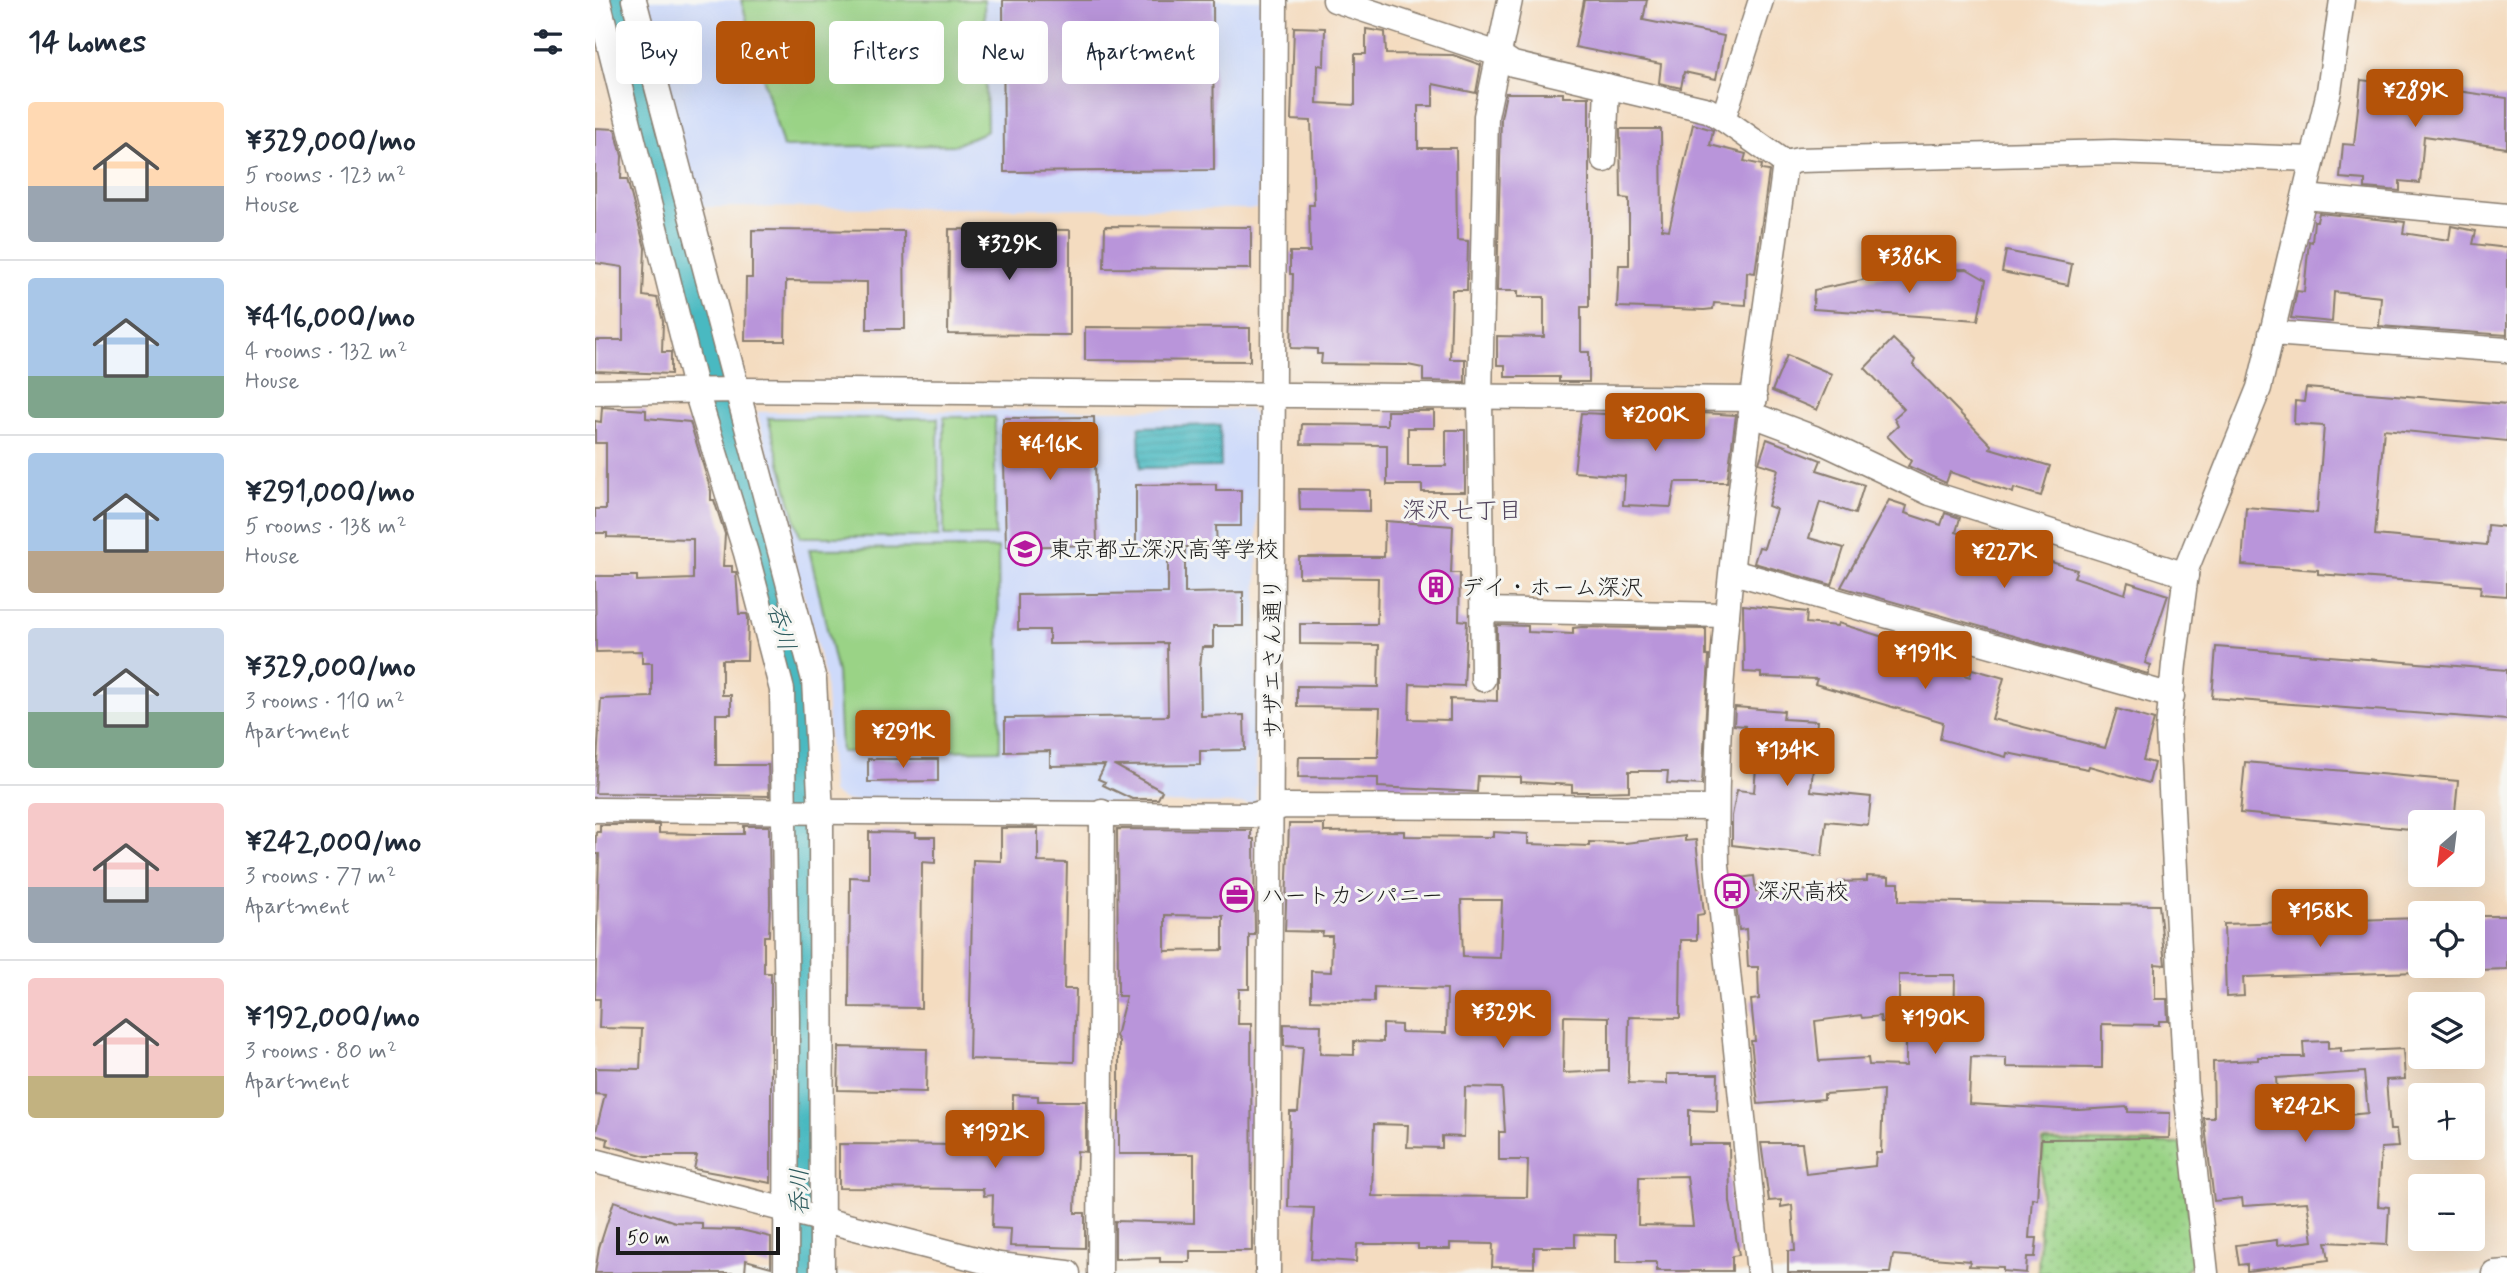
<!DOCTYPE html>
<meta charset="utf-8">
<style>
:root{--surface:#fff;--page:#f2f2f3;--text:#1f2937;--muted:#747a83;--line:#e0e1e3;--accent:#b45309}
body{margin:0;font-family:Mynerve,"Klee One",sans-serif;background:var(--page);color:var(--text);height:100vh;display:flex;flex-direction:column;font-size:26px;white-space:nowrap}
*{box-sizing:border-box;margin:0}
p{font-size:23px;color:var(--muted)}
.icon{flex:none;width:38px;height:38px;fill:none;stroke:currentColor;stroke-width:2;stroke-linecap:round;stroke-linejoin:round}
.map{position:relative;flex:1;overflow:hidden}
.drawer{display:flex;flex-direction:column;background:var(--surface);width:595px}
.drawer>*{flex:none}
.guide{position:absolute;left:21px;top:21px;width:665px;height:63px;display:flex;gap:14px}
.needle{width:46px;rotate:208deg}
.fabs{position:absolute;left:1813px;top:810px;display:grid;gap:14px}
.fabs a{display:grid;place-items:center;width:77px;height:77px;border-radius:7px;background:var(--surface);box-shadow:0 7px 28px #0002;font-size:35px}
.scale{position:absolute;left:21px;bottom:18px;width:164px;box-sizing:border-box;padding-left:7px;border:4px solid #1c1c1c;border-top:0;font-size:19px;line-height:24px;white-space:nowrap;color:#1c1c1c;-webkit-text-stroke:5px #f6f6f2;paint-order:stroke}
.price{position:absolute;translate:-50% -60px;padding:0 16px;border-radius:7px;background:var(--accent);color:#fff;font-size:23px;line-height:46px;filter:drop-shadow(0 2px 4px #0008)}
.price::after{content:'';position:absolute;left:50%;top:42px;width:21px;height:16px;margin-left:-10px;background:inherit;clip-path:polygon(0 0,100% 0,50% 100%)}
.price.on{background:#222;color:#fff}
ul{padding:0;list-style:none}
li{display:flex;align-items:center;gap:21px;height:175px;padding:0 28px}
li+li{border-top:2px solid var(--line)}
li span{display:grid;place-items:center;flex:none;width:196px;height:140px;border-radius:7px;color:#555}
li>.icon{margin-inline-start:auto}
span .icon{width:84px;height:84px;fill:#fffc;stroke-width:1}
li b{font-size:30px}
h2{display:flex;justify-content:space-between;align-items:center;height:84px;padding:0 28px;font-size:30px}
.tag{padding:0 24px;border-radius:7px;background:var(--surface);box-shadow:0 7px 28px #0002;font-size:24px;line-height:63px}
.tag.on{background:var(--accent);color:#fff}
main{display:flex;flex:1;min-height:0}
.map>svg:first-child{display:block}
.built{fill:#cedafa}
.grass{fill:url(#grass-tufts);stroke:#5b7851;stroke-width:2}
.garden{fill:url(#garden-dots);stroke:#5b7851;stroke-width:2}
.pitch{fill:#9ad386;stroke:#5b7851;stroke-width:2}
.water{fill:url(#water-rules);stroke:#336a6e;stroke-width:2}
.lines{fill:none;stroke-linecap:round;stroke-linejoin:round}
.river{stroke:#4ab9c1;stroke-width:40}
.building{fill:#b995da;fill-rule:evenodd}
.minor-casing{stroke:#887c6e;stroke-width:27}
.minor{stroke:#fff;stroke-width:24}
.labels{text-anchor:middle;stroke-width:6;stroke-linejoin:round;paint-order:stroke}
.poi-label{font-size:23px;fill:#1c1c1c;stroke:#f6f6f2;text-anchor:start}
.street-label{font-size:23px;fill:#1c1c1c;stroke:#f6f6f2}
.neighbourhood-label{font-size:24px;fill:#53465e;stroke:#f6f6f2}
.water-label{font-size:24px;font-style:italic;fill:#2e5b5e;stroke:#f6f6f2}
</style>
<main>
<section class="drawer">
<h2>14 homes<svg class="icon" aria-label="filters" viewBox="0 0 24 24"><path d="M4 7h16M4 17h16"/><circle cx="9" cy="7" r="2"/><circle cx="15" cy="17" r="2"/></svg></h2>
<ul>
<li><span style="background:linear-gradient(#ffd9b3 60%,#9aa5b1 0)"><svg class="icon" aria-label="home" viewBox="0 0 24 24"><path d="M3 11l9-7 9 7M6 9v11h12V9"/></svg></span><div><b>¥329,000/mo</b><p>5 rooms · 123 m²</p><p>House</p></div></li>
<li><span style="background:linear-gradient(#a9c7e8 70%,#7fa58c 0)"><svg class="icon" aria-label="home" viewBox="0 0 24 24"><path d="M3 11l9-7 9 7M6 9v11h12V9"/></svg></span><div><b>¥416,000/mo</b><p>4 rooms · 132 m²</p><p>House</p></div></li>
<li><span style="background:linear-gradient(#a9c7e8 70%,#b9a48a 0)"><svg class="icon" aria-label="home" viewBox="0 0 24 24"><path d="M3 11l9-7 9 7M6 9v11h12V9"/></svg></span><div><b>¥291,000/mo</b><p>5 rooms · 138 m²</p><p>House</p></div></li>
<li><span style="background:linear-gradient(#c9d6e8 60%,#7fa58c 0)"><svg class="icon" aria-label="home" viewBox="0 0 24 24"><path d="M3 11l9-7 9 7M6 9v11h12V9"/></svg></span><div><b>¥329,000/mo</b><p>3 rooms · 110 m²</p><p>Apartment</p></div></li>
<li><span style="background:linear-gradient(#f6c9c9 60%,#9aa5b1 0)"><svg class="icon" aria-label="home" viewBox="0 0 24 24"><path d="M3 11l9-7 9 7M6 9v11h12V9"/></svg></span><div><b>¥242,000/mo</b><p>3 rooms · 77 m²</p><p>Apartment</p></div></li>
<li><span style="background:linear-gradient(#f6c9c9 70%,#c2b280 0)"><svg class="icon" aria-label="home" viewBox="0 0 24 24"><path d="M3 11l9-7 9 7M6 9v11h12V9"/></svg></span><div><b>¥192,000/mo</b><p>3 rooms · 80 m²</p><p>Apartment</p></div></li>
</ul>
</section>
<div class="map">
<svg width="1912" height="1273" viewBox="0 0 1912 1273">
<defs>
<pattern id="grass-tufts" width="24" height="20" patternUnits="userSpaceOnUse" patternTransform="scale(1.75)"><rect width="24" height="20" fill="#9ad386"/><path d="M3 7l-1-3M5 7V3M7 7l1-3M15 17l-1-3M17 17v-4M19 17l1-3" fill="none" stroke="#84b573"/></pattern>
<pattern id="garden-dots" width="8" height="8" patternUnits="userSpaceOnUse" patternTransform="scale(1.75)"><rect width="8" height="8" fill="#9ad386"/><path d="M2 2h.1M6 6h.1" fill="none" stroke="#84b573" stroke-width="1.8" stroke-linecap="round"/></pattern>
<pattern id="water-rules" width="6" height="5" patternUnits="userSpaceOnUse" patternTransform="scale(1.75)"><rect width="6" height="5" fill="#4ab9c1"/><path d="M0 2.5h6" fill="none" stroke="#409ea5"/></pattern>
</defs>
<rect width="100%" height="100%" fill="#f6f6f2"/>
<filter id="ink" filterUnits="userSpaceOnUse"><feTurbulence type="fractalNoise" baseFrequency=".0143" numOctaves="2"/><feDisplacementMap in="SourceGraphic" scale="14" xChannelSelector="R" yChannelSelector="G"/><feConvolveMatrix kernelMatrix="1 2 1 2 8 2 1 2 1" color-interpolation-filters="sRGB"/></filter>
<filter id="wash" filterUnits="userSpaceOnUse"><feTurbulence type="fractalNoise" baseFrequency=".00686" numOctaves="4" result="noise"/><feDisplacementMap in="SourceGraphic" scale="28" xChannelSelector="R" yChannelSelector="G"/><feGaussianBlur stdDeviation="1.57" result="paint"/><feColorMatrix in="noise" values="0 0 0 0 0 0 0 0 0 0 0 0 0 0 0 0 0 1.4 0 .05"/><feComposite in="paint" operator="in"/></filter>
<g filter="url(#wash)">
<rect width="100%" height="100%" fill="#f4dcc0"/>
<g class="built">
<path d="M48 0H667L663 209 104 207Z"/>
<path d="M654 409 663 419 661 804 252 801 237 793 230 678 162 412Z"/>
</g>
<g class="grass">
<path d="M13 0H32L214 684 218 1188 199 1187 196 680 121 413 55 149Z"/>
<path d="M197 1243 218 1245V1273H197Z"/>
</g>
<path class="garden" d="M1448 1141 1586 1144 1599 1264 1588 1273H1443Z"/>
<g class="pitch">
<path d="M146 0H389L392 131 360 145 188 147Z"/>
<rect x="349" y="417" width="51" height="119"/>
<path d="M173 418H343L344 537H205Z"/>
<path d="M403 548 405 750 246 752 242 673 214 549Z"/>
</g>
<path class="water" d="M625 425 626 467 545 468 544 427Z"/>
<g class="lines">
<path class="river" d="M21 0 201 681 205 1273"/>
</g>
<g id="blocks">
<g class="building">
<path d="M408 0H618L619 170 409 172Z"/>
<path d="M989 0H1052L1048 20 1129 36 1121 79 1089 72 1086 88 1064 83 1066 64 980 47Z"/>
<path d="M699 27 730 28 729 66 723 65 722 103 760 105V54H771V29L790 32 791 54 858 55 886 65 881 93 838 84V106H823V148H861L862 240 873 241 872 290H857L855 359H870V382L828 381V368L813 365 726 364 727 354H722V349L696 348 698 274H695V252H715L714 205H719L716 121 696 120Z"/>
<path d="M1807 79 1828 81 1827 86 1912 98V148L1829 136 1825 183 1805 181V191L1770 188V180L1745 178 1748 144 1759 145 1766 80 1806 85Z"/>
<path d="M911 93H968V97H994V307H986V352H994V382H964V377H910V365H902V336L949 337V297H923V291H902L906 118Z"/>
<path d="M1098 124 1118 130 1115 145 1151 154 1149 161 1167 165 1166 170 1174 171 1160 273 1152 272 1151 305 1119 303 1118 309 1109 310 1022 307 1024 265H1034V199L1026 198 1025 129H1066L1067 229 1074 230Z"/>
<path d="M0 128 20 129 27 156 26 179H32L50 248 48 296 62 298 68 321 67 352H76V374L0 371V340H28V267L0 263Z"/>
<path d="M1724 213 1810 222 1808 233 1854 240 1856 226 1881 231 1878 244 1912 248V335L1784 326 1786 297 1739 292 1737 322 1696 318 1702 291 1709 292 1714 241 1717 242 1719 221H1722Z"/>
<path d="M510 226 656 227V269L509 268Z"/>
<path d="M354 229 475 230V335L353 334Z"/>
<path d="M157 230 309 231 310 329H272V282L191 281 190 341H150L151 278H157Z"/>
<path d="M1411 251 1477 264 1473 285 1407 272Z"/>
<path d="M1372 269 1391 280 1383 320 1218 309 1219 290 1315 270Z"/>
<path d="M490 327 655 328V361L490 360Z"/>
<path d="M1298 339 1320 360 1318 365 1396 445 1395 448 1455 466 1446 496 1419 488 1418 493 1355 472 1351 483 1313 466 1316 461 1292 436 1303 426 1299 418 1309 409 1270 368Z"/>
<path d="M1192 355 1237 374 1222 410 1177 391Z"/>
<path d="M1711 388 1912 404V441L1789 429 1780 535 1892 545 1893 525 1912 527V596L1885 594 1886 586 1723 574V570L1647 565 1651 507 1722 513 1729 426 1699 424 1700 401 1709 402Z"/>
<path d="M7 407 51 410V418L95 422 116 491V500H119L130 534 128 566H137V572H141L144 614H152L153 618 152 660H127V695H136V714H121V765H173L174 796 0 793 6 699 57 697V663H47V651L1 652 0 576H42V581L98 579V539L12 537V533H0V509H11V443H0V421L6 422Z"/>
<path d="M792 411H839V428H813V466H851V430H870V492H827V485H792V445L706 444 707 424 792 425Z"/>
<path d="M986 413 1061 416V420L1105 422 1106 413 1141 415 1132 482H1080L1076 507 1028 505 1030 476 979 472Z"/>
<path d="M499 417 502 545 411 547 408 418Z"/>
<path d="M1172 439 1226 460 1222 470 1269 485 1260 514 1225 502 1214 538 1249 548 1237 585 1159 563 1164 547 1169 548 1181 509 1173 506 1183 469 1164 463Z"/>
<path d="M621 484V490H646V526H621L622 547H590V593L648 592V626H618V647H607L605 667 606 716 649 715 650 750 605 751V765L521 766 567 791 563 799H537L508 785 510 782 503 779 510 765 455 766V751L410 752V718L573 716 572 643 454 644V630H423V595L573 593V546L541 547V485Z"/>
<path d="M704 489 775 490V511L705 510Z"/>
<path d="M1294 500 1312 506 1310 513 1346 525 1350 513 1365 518 1361 532 1482 570 1479 577 1530 594 1533 582 1573 595 1550 663 1556 665 1553 674 1246 587Z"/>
<path d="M790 521 858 526 856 573H865L864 620 872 621 869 686 815 684 814 719 855 720V699L902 701V625L933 626V632L978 634V628L987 627 1111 629V656H1114L1107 785 1072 783 1073 771H1034V791L1001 792H977V785L926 782V777L883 776 882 792 783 787V778L703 777 704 757H783L785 708 702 707V686L783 687 784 645 705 644V624H782L783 578 704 577V557H789Z"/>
<path d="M1148 605 1212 612 1211 623 1242 626 1243 623 1327 649 1325 656 1345 662 1344 667 1375 677 1377 669 1409 678 1397 719 1510 748 1522 709 1559 720 1548 760 1559 763 1554 783 1494 766 1493 769 1412 753 1411 757 1345 739 1348 722 1220 684 1222 679 1166 677V673L1149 672Z"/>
<path d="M1621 647 1912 670V720L1617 698Z"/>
<path d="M1140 707 1189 711 1188 719 1222 721 1216 791 1276 797 1273 825 1231 821 1227 856 1137 845V816L1142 790 1159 792 1162 756 1147 755 1150 726 1139 725Z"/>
<path d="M273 759H343V781L273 782Z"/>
<path d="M1650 762 1863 781 1859 822H1825V830L1645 813Z"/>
<path d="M694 824H729V832L809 831V836L898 837V832L933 834V844L994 846V842L1030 843 1090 836V841L1101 840 1109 914 1102 915V940H1086L1085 1018 1034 1017 1033 1072 1034 1083 1072 1084V1074H1123L1122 1111 1094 1110V1144H1134L1135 1202 1144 1255 1137 1256V1271H1062V1262H1021V1235L980 1234V1247H939V1268L897 1267 898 1244 855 1243V1249H823V1244H762L761 1262 716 1259 719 1208 693 1207 695 1112H703L708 1047 689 1046V1024L726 1025 725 1054 759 1055V1041L788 1042V1024L806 1025V1032L851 1033 852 989 779 987V1002L716 1000V971L736 972 737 936H727L728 932 690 931ZM866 900H907L905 958 868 957ZM969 1016 1014 1017V1071L968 1073ZM870 1087 907 1088 910 1132H904V1160H933L932 1197 777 1196 779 1124 813 1125 812 1147 847 1148V1136L869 1137ZM1092 1176 1098 1226 1043 1225 1044 1177Z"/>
<path d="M5 825H64V833L104 834H149V826H174L175 903 174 936H169V973H176V1183L99 1169 102 1156H51L12 1145 13 1139 0 1135 10 1095 0 1094V1068L45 1069 47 1029 4 1028 5 999H0L4 854H0L1 832H5Z"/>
<path d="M406 828H443V862L472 863 469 989H481L479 1062 374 1059 378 860 406 861Z"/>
<path d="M522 829 656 830V839H659L660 935H654V989H644L643 1024H656L657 1251H595V1262H565V1258L520 1259V1221L599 1223V1154H524V1041L521 1036 531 996H523ZM570 915 628 916V950L570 951Z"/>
<path d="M274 832 321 833V837H340V863L327 862 326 1008 254 1007 255 877 274 878Z"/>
<path d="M1159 876 1161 891 1173 889V893L1252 887 1245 882 1272 881V876L1294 877V883H1304V901L1564 905 1570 965 1560 964V999H1572L1573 1021H1564V1025L1507 1024V1068L1411 1067V1058L1376 1057 1374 1104 1483 1110 1533 1107V1112L1575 1113 1574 1138 1446 1139 1442 1199 1437 1198 1434 1238H1442L1440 1257H1432L1431 1273 1408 1271V1267L1374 1266 1375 1261 1363 1260 1298 1255 1295 1273H1193V1251H1200L1197 1205 1186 1207V1200L1174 1201 1166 1143H1207L1211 1174 1280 1166 1281 1153H1286L1288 1090 1229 1094V1099L1163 1104 1156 1041H1160L1156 1000 1164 999 1163 967H1153L1151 929 1144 930 1138 879ZM1304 975H1360L1359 1033 1311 1032V1066L1274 1065 1273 1058 1224 1061 1220 1021 1266 1015 1267 1018 1285 1016 1286 1022H1304Z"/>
<path d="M1882 916H1912V969L1883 970Z"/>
<path d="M1825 918V972L1648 977 1649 996 1631 997 1629 924Z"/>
<path d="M1733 1041V1049L1746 1048V1052L1808 1049 1810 1079 1791 1080 1795 1130H1801L1803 1147 1786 1148 1783 1206 1794 1207 1792 1245 1731 1242 1734 1260 1652 1271V1264L1644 1265 1641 1245 1682 1240V1245L1718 1241 1712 1202 1648 1206 1647 1198 1619 1201 1609 1118H1619L1618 1062 1663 1060V1057H1709L1708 1042ZM1769 1072 1773 1113 1719 1118V1114L1684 1117 1681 1078Z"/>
<path d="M244 1047 332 1049 331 1092 243 1090Z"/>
<path d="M418 1095 443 1096V1101H491V1152L482 1151 480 1213H490V1248L415 1246 416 1229 397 1228 398 1195 389 1196 388 1189 244 1188V1144L374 1145V1129H397L396 1122H418Z"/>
<path d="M19 1201 80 1222 107 1223V1229L146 1230 176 1237V1267L151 1260 150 1273H0L4 1248Z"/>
</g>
</g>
</g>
<g filter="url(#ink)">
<use href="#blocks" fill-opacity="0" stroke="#887c6e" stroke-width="2"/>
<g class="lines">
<defs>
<g id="minor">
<path d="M3 0 101 391 151 553 187 690 192 1018 191 1273"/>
<path d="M39 0 219 680 226 813 227 1273"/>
<path d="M740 0 903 54 918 64 1113 110 1128 119"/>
<path d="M1009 160 1012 86"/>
<path d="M1190 163 1204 160 1519 152 1717 159"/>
<path d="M1710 197 1912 216"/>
<path d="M1676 333 1912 350"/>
<path d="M0 392 144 390 1160 399"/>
<path d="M1158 415 1219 438 1335 493 1591 575"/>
<path d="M1138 572 1577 696"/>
<path d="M889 610 1132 615"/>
<path d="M888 679 885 397 891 116 915 0"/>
<path d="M0 810 659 815 689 806 1120 808"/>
<path d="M0 1161 404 1265 473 1273"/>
<path d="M505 1273 507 812"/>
<path d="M673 1273 680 0"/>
<path d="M1164 1273 1122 865C1116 630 1161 395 1190 163L1128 119 1166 0"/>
<path d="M1611 1273 1591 1090 1573 729 1579 664 1592 567 1664 388 1734 91 1747 0"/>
<path d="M1899 1273 1912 1272"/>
</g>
</defs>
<use href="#minor" class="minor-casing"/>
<use href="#minor" class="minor"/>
</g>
</g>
<defs>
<symbol id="school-ring" viewBox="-11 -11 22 22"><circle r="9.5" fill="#f6f6f2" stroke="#b5179e" stroke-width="1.5"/><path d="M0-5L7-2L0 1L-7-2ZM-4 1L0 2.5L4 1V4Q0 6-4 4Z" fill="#b5179e"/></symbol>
<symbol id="building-ring" viewBox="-11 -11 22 22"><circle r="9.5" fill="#f6f6f2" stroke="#b5179e" stroke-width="1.5"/><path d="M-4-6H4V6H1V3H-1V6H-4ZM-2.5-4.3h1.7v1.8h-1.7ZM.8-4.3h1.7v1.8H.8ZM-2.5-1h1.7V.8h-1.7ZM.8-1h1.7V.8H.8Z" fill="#b5179e"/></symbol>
<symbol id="bus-ring" viewBox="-11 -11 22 22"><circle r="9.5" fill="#f6f6f2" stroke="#b5179e" stroke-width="1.5"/><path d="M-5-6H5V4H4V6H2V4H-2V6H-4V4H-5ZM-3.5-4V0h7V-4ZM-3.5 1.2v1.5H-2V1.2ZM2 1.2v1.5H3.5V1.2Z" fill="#b5179e"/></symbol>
<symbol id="office-ring" viewBox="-11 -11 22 22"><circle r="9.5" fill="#f6f6f2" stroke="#b5179e" stroke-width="1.5"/><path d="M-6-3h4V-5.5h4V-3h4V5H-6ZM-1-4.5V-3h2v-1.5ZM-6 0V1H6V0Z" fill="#b5179e"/></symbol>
</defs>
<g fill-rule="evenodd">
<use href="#school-ring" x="411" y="530" width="38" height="38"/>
<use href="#building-ring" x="822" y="568" width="38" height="38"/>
<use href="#bus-ring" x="1118" y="872" width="38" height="38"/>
<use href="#office-ring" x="623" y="876" width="38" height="38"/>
</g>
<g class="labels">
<g class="poi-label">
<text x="454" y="557">東京都立深沢高等学校</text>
<text x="866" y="595">デイ・ホーム深沢</text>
<text x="1162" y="899">深沢高校</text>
<text x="666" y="903">ハートカンパニー</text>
</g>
<g class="street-label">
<text transform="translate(677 658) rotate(-90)" y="8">サザエさん通り</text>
</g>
<g class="neighbourhood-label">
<text x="867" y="518">深沢七丁目</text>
</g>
<g class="water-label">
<text transform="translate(187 627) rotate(75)" y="8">呑川</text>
<text transform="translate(204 1192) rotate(-90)" y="8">呑川</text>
</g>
</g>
</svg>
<div class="fabs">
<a><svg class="needle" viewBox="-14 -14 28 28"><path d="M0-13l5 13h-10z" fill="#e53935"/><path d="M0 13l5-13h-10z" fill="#747a83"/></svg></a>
<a><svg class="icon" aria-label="locate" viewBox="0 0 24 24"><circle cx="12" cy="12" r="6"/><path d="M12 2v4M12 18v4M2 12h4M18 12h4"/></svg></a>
<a><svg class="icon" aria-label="layers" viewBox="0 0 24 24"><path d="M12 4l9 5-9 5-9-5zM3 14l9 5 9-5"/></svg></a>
<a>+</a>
<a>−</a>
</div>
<div class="scale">50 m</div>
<b class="price" style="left:1820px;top:129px">¥289K</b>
<b class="price on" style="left:414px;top:282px">¥329K</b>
<b class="price" style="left:1314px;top:295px">¥386K</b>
<b class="price" style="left:1060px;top:453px">¥200K</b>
<b class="price" style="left:455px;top:482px">¥416K</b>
<b class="price" style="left:1409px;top:590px">¥227K</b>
<b class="price" style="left:1330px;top:691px">¥191K</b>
<b class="price" style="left:308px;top:770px">¥291K</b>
<b class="price" style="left:1192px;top:788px">¥134K</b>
<b class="price" style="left:1725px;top:949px">¥158K</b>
<b class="price" style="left:908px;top:1050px">¥329K</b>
<b class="price" style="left:1340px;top:1056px">¥190K</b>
<b class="price" style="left:1710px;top:1144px">¥242K</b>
<b class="price" style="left:400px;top:1170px">¥192K</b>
<div class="guide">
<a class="tag">Buy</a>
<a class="tag on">Rent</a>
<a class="tag">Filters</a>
<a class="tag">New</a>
<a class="tag">Apartment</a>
</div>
</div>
</main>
